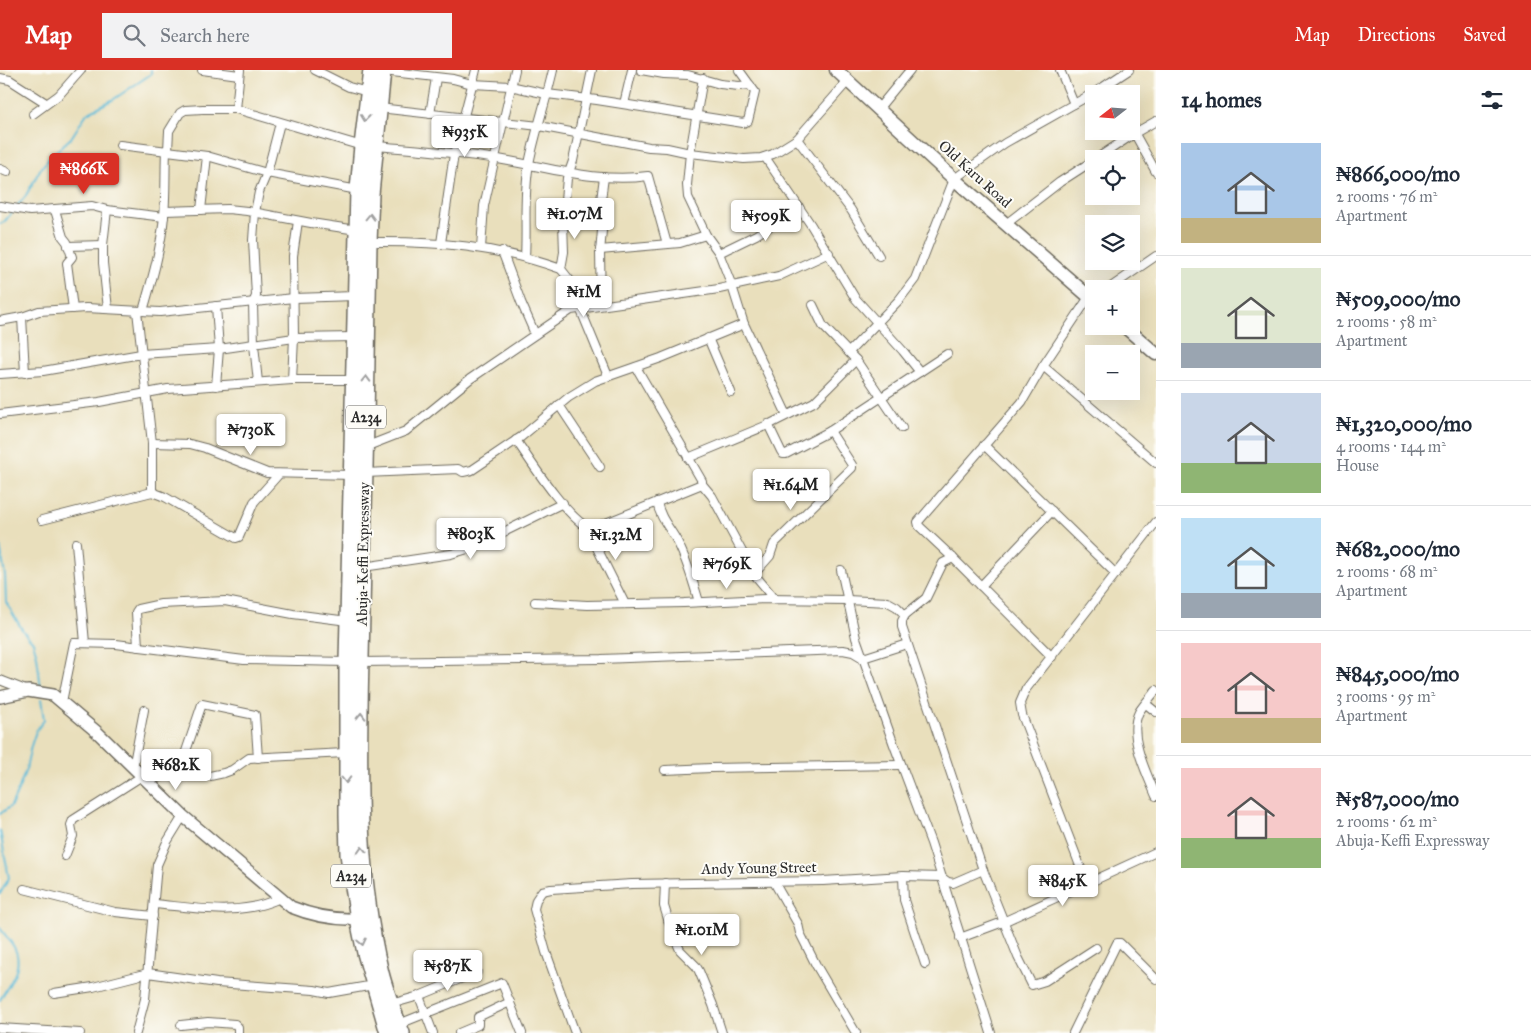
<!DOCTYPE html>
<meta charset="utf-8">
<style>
:root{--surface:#fff;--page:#f2f2f3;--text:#1f2937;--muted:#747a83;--line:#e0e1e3;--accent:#d93025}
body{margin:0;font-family:"IM FELL Great Primer",serif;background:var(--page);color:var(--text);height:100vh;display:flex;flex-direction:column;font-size:19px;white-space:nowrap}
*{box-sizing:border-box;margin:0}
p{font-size:16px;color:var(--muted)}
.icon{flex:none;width:28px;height:28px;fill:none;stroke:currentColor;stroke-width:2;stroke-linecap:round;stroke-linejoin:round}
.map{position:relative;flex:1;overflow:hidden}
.drawer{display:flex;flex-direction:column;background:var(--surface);width:375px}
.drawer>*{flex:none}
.needle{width:32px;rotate:253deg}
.buttons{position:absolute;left:1085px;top:15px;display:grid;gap:10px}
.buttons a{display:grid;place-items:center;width:55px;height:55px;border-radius:0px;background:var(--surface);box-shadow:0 5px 20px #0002;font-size:25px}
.price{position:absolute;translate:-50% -42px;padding:0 11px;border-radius:5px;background:#fff;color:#222;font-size:16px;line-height:32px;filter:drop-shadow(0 1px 2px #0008)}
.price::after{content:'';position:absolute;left:50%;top:30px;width:15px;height:11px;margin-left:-8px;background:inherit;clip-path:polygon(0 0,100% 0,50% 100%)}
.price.current{background:var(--accent);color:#fff}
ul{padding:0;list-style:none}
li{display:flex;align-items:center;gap:15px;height:125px;padding:0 25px}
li+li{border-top:1px solid var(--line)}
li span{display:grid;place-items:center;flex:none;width:140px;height:100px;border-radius:0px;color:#555}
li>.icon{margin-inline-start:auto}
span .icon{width:60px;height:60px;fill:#fffc;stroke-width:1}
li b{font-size:21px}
h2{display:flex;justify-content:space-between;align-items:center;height:60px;padding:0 25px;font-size:21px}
header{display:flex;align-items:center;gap:30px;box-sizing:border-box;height:70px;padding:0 25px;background:var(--accent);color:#fff}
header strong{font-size:24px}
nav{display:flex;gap:28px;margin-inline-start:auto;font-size:18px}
.search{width:350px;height:45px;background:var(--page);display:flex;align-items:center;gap:12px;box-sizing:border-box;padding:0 18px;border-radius:0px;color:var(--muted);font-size:19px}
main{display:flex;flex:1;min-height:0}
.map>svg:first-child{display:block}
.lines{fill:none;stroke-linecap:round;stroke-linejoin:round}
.stream{stroke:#59b9d7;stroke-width:2}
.street-casing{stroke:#6e6a5e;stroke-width:10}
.secondary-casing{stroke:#6e6a5e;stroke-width:14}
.primary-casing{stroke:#6e6a5e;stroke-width:15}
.highway-casing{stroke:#6e6a5e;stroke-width:18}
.street{stroke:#fff;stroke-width:8}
.secondary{stroke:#fff;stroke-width:11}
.primary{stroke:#fff;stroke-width:12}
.highway{stroke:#fff;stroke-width:15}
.oneway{stroke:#a0a0a0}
.labels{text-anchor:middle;stroke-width:4;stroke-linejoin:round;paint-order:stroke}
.shield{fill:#fdfcf7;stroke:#6a6a68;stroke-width:1}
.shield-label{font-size:14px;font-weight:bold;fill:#2b2b2b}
.street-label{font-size:15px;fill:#2b2b2b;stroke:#fdfcf7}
</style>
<header>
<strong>Map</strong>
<div class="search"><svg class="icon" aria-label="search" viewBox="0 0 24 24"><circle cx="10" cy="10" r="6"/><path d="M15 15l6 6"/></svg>Search here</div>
<nav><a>Map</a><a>Directions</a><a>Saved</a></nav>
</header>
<main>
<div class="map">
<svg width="1156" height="963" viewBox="0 0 1156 963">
<rect width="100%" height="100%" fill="#fdfcf7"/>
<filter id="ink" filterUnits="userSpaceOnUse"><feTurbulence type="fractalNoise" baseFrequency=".02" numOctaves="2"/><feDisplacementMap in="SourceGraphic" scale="10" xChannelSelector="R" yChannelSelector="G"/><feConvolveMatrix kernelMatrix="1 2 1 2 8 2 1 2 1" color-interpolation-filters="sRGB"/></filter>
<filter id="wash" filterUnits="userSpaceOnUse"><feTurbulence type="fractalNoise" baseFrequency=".0096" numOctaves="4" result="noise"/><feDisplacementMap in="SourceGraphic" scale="20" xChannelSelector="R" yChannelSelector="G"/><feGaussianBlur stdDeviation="1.12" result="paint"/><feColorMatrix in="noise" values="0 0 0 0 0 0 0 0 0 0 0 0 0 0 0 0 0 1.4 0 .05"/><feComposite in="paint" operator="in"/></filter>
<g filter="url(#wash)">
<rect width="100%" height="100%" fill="#e9dfbc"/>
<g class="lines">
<g class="stream">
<path d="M17 136 25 127 41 98 54 83 71 68 87 43 114 29 151 4V0"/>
<path d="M0 154 4 152 14 140"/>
<path d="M0 476 5 505 6 532 23 561 33 572 37 586 41 619"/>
<path d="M0 744 11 736 19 718 26 699 31 676 36 661 44 650 41 629"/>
<path d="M0 761 9 808 0 824"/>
<path d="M0 858C4 864 10 870 14 877 25 897 9 913 0 930"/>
</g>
</g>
</g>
<g filter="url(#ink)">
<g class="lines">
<defs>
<g id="street">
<path d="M202 0 239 5"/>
<path d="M315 0 349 17 368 22"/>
<path d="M592 0 573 91 567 108 563 153 564 182 561 199 572 213 580 238 608 306"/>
<path d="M641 0 664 4 688 5 720 14 739 16 750 15"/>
<path d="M1060 0 1074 34"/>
<path d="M383 1 453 9 472 14 510 16 547 24 597 30 743 53 748 51 755 22 739 0"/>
<path d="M0 8 10 10 46 33"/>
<path d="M703 8 690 83 687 115 688 127 706 165 719 183 732 216 744 254 787 345"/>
<path d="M1109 13 1114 24"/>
<path d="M624 34 632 0"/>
<path d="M379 38 539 56 649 77 667 78 690 83 744 89 761 88 773 84 797 69 848 11"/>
<path d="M236 39 240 0"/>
<path d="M878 39 910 0"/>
<path d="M33 44 59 25 81 0"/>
<path d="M430 44 436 8"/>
<path d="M1131 57 1156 102"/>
<path d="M797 69 851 140 879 186"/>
<path d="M120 75 207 86 267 103 358 120"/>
<path d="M376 76C420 80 465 83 509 91 554 99 602 113 648 106L667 174"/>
<path d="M168 80 169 61 180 43 185 40 203 39H236L362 76"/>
<path d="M765 87 811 155 855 228 903 281 920 302"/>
<path d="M1096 89 1135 63 1156 51"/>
<path d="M0 99 7 102"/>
<path d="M0 136 30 141 92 136 107 140 164 147"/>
<path d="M55 140 63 167 67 172 72 187 67 193 73 239"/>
<path d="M107 140 103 175V193L108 239"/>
<path d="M201 140 207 86"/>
<path d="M165 141 228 139 247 141 311 153 357 160"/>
<path d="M1006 154 1060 112 1094 90"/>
<path d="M369 172C438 171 496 176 561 199"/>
<path d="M441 173 454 84 476 0"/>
<path d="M68 176 103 175"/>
<path d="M481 178 484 136 515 0"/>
<path d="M600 180 680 173 706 165"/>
<path d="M502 181 521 232 535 264"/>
<path d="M719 183 756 165 799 137"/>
<path d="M525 187C527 156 523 126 529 94 535 63 546 31 553 0"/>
<path d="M1108 219 1156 186"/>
<path d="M601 235 600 182 603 150 601 130 604 107"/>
<path d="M813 235 823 256 856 290 902 358"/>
<path d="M216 236 219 279 216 316"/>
<path d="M137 241 152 373V422"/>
<path d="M143 241C152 210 161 179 164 146 166 125 165 102 166 80"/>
<path d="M22 247 25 303"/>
<path d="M0 251 22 247 39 241 86 238 160 242 294 228 355 226"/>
<path d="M708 268 731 322"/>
<path d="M849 282 899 230 915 209 954 109 1005 73 1097 21 1129 0"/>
<path d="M1043 296 1156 393"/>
<path d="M0 304 43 301 141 284 219 279 294 268 354 267"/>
<path d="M292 310 294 268 293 186 298 151"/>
<path d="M258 312 254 275 253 233 256 226 253 170 255 142 259 122 267 103 280 53"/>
<path d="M559 335 600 397"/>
<path d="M0 344 99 332 168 319 292 310H354"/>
<path d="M768 354 781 381 783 384H786L830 361 947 284"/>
<path d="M516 370C531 392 568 450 591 459L702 414V411L636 297"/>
<path d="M152 373 190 374 205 378 267 403 352 405"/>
<path d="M984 375 1116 504"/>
<path d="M365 377 406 361 470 309 571 240 719 219 779 206 829 183"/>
<path d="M688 388 770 354 814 332 856 290"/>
<path d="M365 403 458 399 463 402 472 400 521 367 569 327 595 311 661 288 744 254"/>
<path d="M702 414 712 426 754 504 775 529"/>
<path d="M657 432C660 449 671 459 678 473 688 493 693 512 699 532"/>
<path d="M42 450 152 422 165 427 236 468 239 467 254 432 279 404"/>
<path d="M587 458 625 534"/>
<path d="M76 473 85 573"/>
<path d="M953 488 943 493 926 528 905 545 902 551V557L983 800 1018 887 1032 915 1045 911 1096 878"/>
<path d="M363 497 451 484 471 478 563 433"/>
<path d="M841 500 856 568 894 675 931 773 991 963"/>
<path d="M754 504 770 486 774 474 852 398V395L830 361"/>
<path d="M981 516 1052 441"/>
<path d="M535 532 587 535 684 533 765 529 847 530 888 532 897 537 905 545"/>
<path d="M138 577 136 542 138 539 161 534 225 531 293 544 348 551"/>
<path d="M1052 587 953 488 919 456 918 452 1022 332 1043 296 1089 227"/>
<path d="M361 592 601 589 843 580 853 582 863 588 907 574"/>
<path d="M0 610 28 621"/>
<path d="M1156 620C1151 627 1144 634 1139 642 1127 665 1147 704 1156 726"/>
<path d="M62 632 74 573 116 574 244 590 347 592"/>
<path d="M1146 634 1156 642"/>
<path d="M182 693 202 634 255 645 258 688"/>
<path d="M133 698 144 640"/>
<path d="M665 700 711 698 901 695"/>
<path d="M147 711 163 706H210L224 703 232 700 249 688 345 683"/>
<path d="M65 786 73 766 71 755 73 750 142 706"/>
<path d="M903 806 904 830 925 894"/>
<path d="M774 812 798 854 800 863 816 895 856 963"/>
<path d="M665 813 664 836 671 859 680 880 696 896 699 901 713 935 722 963"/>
<path d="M1087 814 1022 645 1020 633 1026 619 1156 452"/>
<path d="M24 819 115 842 153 846"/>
<path d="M154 834C197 838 239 847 280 828"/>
<path d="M960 868 1003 852 1156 782"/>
<path d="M54 923 93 917 148 903 217 913 314 920 329 923 374 915"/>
<path d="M419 926 433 963"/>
<path d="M391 934 419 926 477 902"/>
<path d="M399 954 502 913 522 963"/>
<path d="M181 955 208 952 235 954 238 957V963"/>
<path d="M0 958 80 963"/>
<path d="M136 963 145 929 157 795 167 772 183 746"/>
<path d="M459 963 478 955V947L510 932"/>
<path d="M575 963 546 882 534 839 536 830 542 821 551 819 632 814 823 811 903 806 941 807 948 812 953 813 983 800"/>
<path d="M1073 963 1117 873H1120L1156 909"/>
</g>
<path id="secondary" d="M0 627 28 621 53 625 97 662 183 746 291 837C313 846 333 850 358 849"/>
<g id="primary">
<path d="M836 0 954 109 1094 231"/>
<path d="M1124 256 1156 284"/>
</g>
<g id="highway">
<path d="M371 0 362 76 358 120 347 592V745L348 784 358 849 365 883 388 963"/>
<path d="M383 0 371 124 369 172C367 295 365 417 362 540 360 661 352 785 381 903 386 923 394 943 402 963"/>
</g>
</defs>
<use href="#street" class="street-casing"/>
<use href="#secondary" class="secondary-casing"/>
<use href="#primary" class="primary-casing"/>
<use href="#highway" class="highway-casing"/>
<use href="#street" class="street"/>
<use href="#secondary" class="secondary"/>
<use href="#primary" class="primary"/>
<use href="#highway" class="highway"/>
</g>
<defs><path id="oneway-chevron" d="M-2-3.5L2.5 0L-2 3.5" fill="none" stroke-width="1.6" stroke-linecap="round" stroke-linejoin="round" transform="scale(1.25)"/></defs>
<g class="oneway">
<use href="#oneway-chevron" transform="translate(365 48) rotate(97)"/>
<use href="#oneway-chevron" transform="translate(370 147) rotate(-88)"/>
<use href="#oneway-chevron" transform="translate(366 309) rotate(-89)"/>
<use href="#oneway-chevron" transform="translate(361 646) rotate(-89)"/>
<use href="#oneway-chevron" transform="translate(346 710) rotate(89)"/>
<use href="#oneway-chevron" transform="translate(362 780) rotate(-93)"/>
<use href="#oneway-chevron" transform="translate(362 872) rotate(78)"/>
</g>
</g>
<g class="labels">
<g class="shield">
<rect x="346" y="335.5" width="40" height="23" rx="4"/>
<rect x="331" y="794.5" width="40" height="23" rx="4"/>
</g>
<g class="shield-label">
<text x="366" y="352">A234</text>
<text x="351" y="811">A234</text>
</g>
<g class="street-label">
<text transform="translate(975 104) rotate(42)" y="5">Old Karu Road</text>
<text transform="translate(363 484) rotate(-89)" y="5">Abuja-Keffi Expressway</text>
<text transform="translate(759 798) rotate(-1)" y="5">Andy Young Street</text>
</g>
</g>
</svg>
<div class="buttons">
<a><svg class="needle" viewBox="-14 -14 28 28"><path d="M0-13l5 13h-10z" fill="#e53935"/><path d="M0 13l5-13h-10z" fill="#747a83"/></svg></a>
<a><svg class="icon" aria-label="locate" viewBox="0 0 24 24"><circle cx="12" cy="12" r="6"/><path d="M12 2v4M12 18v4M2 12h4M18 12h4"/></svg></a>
<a><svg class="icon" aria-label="layers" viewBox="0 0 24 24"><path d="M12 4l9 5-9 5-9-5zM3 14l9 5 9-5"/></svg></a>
<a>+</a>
<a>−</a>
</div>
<b class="price" style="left:465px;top:88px">₦935K</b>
<b class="price current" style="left:84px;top:125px">₦866K</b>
<b class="price" style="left:575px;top:170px">₦1.07M</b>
<b class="price" style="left:766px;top:172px">₦509K</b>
<b class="price" style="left:584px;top:248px">₦1M</b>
<b class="price" style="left:251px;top:386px">₦730K</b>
<b class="price" style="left:791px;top:441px">₦1.64M</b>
<b class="price" style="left:471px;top:490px">₦803K</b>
<b class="price" style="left:616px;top:491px">₦1.32M</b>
<b class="price" style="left:727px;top:520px">₦769K</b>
<b class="price" style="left:176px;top:721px">₦682K</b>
<b class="price" style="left:1063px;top:837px">₦845K</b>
<b class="price" style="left:702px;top:886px">₦1.01M</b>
<b class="price" style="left:448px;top:922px">₦587K</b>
</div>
<section class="drawer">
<h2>14 homes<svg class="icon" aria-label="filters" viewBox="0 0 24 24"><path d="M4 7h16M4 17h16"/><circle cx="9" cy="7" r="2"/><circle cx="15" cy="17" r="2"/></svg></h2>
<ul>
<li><span style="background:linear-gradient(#a9c7e8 75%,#c2b280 0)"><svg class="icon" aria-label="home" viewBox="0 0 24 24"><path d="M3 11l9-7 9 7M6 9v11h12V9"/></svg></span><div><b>₦866,000/mo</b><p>2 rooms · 76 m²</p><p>Apartment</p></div></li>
<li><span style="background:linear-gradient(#dfe7d0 75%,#9aa5b1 0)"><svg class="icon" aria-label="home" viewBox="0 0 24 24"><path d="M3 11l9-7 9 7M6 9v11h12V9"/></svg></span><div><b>₦509,000/mo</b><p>2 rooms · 58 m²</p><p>Apartment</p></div></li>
<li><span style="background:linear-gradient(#c9d6e8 70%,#8fb573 0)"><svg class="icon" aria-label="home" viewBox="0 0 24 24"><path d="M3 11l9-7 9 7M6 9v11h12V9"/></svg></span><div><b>₦1,320,000/mo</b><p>4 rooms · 144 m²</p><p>House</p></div></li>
<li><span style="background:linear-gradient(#bfe0f5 75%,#9aa5b1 0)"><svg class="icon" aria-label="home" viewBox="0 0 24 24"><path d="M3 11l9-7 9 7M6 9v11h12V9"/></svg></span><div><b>₦682,000/mo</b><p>2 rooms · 68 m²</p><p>Apartment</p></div></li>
<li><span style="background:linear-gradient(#f6c9c9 75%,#c2b280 0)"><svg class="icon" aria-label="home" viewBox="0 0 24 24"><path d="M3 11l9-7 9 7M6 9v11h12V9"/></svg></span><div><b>₦845,000/mo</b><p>3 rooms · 95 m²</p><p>Apartment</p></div></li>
<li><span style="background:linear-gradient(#f6c9c9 70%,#8fb573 0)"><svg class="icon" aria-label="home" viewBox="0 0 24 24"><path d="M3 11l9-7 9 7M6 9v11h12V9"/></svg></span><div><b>₦587,000/mo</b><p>2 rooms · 62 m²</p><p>Abuja-Keffi Expressway</p></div></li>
</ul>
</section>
</main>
